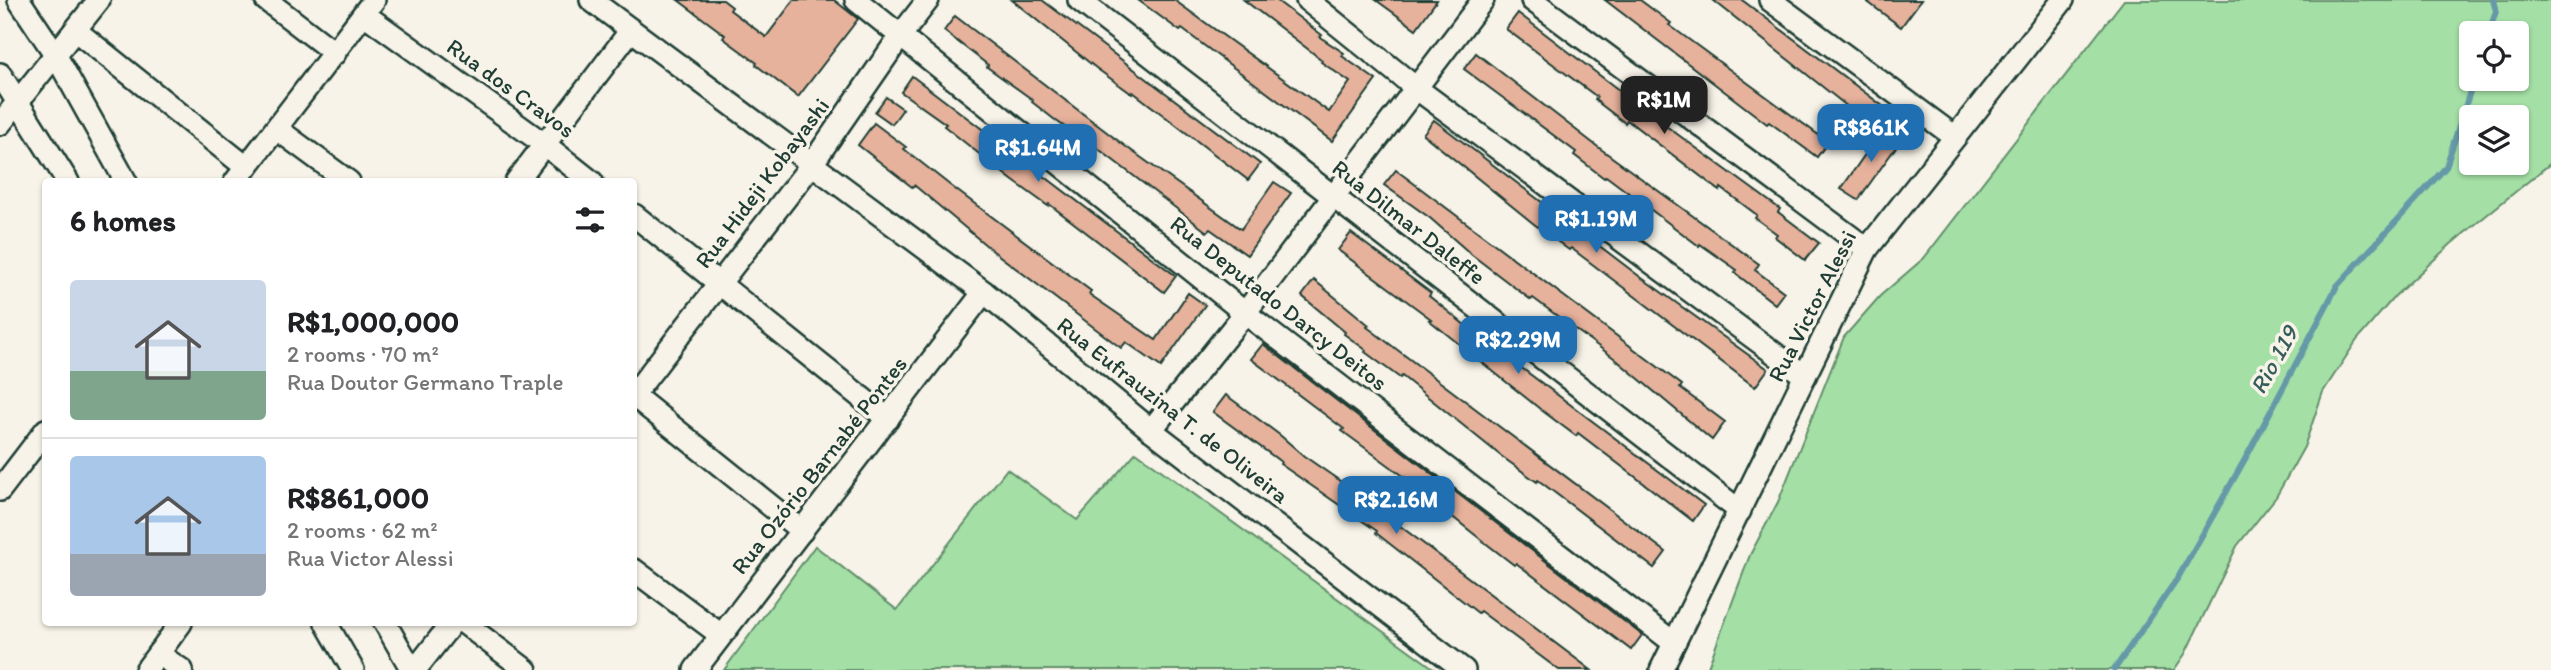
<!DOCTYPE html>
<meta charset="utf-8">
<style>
:root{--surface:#fff;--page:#f2f2f2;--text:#202124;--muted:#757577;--line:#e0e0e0;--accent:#1f6fb2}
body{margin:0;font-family:Itim,sans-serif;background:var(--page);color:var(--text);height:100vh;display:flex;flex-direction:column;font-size:26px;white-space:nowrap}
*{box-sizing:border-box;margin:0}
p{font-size:23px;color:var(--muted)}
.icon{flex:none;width:38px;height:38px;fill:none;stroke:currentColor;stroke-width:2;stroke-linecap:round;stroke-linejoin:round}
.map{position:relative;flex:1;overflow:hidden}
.side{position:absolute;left:42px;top:178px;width:595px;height:448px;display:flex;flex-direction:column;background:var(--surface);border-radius:7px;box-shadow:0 2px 5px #0004}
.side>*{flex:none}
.tools{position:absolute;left:2459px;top:21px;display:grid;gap:14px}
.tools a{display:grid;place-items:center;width:70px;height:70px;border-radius:7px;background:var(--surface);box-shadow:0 2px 5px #0004;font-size:35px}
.price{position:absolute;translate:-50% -60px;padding:0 16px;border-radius:14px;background:var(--accent);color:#fff;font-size:23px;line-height:46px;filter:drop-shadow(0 2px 4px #0008)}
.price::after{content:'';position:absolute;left:50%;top:42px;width:21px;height:16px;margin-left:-10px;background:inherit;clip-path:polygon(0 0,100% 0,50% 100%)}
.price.selected{background:#222;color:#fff}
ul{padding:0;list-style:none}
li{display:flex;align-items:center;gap:21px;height:175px;padding:0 28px}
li+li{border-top:2px solid var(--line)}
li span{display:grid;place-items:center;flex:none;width:196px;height:140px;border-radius:7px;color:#555}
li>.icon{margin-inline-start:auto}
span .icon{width:84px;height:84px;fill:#fffc;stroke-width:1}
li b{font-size:30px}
h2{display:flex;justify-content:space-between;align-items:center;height:84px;padding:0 28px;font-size:30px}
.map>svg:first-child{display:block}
.green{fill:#a4dfa5;stroke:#628e6c;stroke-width:2;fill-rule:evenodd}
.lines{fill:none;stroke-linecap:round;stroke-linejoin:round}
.stream{stroke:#6599a8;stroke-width:6}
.building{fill:#e7b29c;stroke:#1f3d34;stroke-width:2}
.street-casing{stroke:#1f3d34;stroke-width:26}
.street{stroke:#f7f3e8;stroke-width:21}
.labels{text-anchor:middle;stroke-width:7;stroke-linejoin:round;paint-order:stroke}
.street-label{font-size:23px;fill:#1f3d34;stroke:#f7f3e8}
.water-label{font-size:24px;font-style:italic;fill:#365c5b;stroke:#f7f3e8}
</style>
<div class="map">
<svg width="2551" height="670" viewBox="0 0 2551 670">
<rect width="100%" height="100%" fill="#f7f3e8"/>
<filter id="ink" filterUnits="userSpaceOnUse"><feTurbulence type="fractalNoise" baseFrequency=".0143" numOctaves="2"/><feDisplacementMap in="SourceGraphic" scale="14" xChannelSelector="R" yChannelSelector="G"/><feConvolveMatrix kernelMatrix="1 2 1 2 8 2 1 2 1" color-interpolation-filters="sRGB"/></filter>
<g filter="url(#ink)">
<g class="green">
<path d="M2124 0H2551V163L2451 244 2395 296 2357 340 2323 392 2304 447 2276 497 2237 546 2185 654 2174 670H1707L1750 555 1778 502 1844 337 1880 296 1924 258ZM2471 33H2516V79H2471ZM2471 117H2516V163H2471Z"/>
<path d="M1136 452 1436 670H724L815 546 897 610 1007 469 1077 520Z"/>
</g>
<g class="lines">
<g class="stream">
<path d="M2489 33 2496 11 2493 0"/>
<path d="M2114 670 2179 576 2249 452 2337 286 2446 167 2474 79"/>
</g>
</g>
<g class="building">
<path d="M678 0H723L732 7 730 10 766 37 794 0H834L858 19 798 97 756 65 757 63 723 38 725 35Z"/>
<path d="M1012 0H1042L1260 164 1248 180 1133 92 1132 94 1096 68Z"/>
<path d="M1138 0H1174L1329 112 1350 82 1321 62 1322 60 1244 0H1276L1322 35 1320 37 1344 53 1342 56 1376 80 1332 141 1182 29 1180 31Z"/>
<path d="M1376 0H1437L1416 29Z"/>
<path d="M1605 0H1640L1671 23 1669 25 1828 142 1817 157 1769 122 1767 124Z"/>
<path d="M1713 0H1742L1888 110 1877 125 1855 109 1853 111Z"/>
<path d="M1865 0H1921L1901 27Z"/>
<path d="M1518 13 1662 123 1780 209 1778 212 1819 243 1805 260 1775 237 1777 234 1755 218 1757 215 1721 188 1720 191 1627 120 1625 123 1595 100 1597 97 1506 29Z"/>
<path d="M955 16 1125 146 1241 229 1274 182 1291 193 1247 255 1210 229 1207 232 1092 144 1091 146 1055 120 1032 102 1033 100 987 67 988 65 944 31Z"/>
<path d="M1476 53 1598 147 1759 264 1755 270 1784 292 1775 304 1735 273 1737 270 1700 244 1699 246 1606 176 1604 178 1574 155 1576 152 1464 69Z"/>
<path d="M912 76 1176 276 1164 292 1049 204 1048 206 1012 180 944 126 946 124 901 92Z"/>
<path d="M886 97 903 109 892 124 875 112Z"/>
<path d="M1434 120 1639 276 1768 369 1755 387 1571 248 1569 250 1534 224 1423 134Z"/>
<path d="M874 123 906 147 904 149 951 186 1091 291 1089 294 1156 340 1188 293 1205 305 1161 367 1126 342 1121 348 993 251 914 185 912 187 858 145Z"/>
<path d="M1884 127 1901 140 1858 200 1841 189Z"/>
<path d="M1396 170 1682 385 1680 388 1725 422 1712 440 1614 358 1533 298 1531 300 1472 255 1430 218 1384 185Z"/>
<path d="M1351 233 1431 293 1429 296 1471 330 1704 505 1693 521 1578 433 1576 436 1540 409 1429 320 1431 319 1338 250Z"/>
<path d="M1314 280 1369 325 1367 327 1666 552 1654 568 1538 480 1537 482 1501 456 1402 376 1400 378 1365 352 1366 350 1344 334 1345 332 1302 296Z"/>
<path d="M1263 344 1642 635 1631 650 1516 563 1514 565 1479 538 1411 484 1413 483 1342 431 1344 429 1251 359Z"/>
<path d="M1226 395 1281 436 1304 456 1343 483 1591 670H1559L1480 611 1478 613 1376 533 1377 531 1280 464 1281 462 1213 412Z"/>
</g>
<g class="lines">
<defs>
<g id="street">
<path d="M19 0 55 54 126 182"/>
<path d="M266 0 335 53"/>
<path d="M591 0 984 292 1151 430 1464 670"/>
<path d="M856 0 1245 313 1674 643"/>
<path d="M1079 0 1740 511"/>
<path d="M1307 0 1416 88 1805 376"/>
<path d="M1532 0 1867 249"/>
<path d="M1770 0 1955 137"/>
<path d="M364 14 544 144 592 182"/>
<path d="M75 30 246 167"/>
<path d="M0 74 68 182"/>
<path d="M0 124 99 0"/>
<path d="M277 129 349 182"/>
<path d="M235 182 374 0"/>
<path d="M516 182 631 30"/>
<path d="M634 215 888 419"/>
<path d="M634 394 812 164 901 35 928 0"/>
<path d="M634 396 802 531"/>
<path d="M1151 430 1245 313 1483 0"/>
<path d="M0 490 46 430"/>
<path d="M634 570 721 635"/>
<path d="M326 623 353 670"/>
<path d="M385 623 412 670"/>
<path d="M464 623 526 670"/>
<path d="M158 654 182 670"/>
<path d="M146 670 181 623"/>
<path d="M415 670 452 623"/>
<path d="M695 670 984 292"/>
<path d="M1661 670 1867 249 2063 0"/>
</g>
</defs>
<use href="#street" class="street-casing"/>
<use href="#street" class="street"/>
</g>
</g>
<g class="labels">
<g class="street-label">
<text transform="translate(511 88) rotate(36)" y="8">Rua dos Cravos</text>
<text transform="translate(762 183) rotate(-53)" y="8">Rua Hideji Kobayashi</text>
<text transform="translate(1409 222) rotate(38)" y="8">Rua Dilmar Daleffe</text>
<text transform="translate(1279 303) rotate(38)" y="8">Rua Deputado Darcy Deitos</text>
<text transform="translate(1812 306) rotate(-63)" y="8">Rua Victor Alessi</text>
<text transform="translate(1173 410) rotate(38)" y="8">Rua Eufrauzina T. de Oliveira</text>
<text transform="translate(819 465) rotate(-52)" y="8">Rua Ozório Barnabé Pontes</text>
</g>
<g class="water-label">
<text transform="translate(2274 360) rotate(-61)" y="8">Rio 119</text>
</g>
</g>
</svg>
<div class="tools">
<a><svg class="icon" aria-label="locate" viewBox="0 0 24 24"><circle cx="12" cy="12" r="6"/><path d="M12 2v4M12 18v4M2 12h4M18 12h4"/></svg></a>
<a><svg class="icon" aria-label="layers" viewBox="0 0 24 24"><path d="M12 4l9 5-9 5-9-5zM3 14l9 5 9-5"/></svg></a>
</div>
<b class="price selected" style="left:1664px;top:136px">R$1M</b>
<b class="price" style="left:1871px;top:164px">R$861K</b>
<b class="price" style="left:1038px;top:184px">R$1.64M</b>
<b class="price" style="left:1596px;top:255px">R$1.19M</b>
<b class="price" style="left:1518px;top:376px">R$2.29M</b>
<b class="price" style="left:1396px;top:536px">R$2.16M</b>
<section class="side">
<h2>6 homes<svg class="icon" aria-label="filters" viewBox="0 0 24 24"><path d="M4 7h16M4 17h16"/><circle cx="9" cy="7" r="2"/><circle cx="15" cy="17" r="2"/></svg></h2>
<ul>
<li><span style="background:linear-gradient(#c9d6e8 65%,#7fa58c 0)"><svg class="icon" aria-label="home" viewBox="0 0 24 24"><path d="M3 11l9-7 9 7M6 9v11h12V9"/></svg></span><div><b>R$1,000,000</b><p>2 rooms · 70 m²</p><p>Rua Doutor Germano Traple</p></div></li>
<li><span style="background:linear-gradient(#a9c7e8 70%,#9aa5b1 0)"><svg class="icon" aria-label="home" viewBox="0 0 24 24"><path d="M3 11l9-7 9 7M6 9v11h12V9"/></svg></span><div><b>R$861,000</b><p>2 rooms · 62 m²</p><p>Rua Victor Alessi</p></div></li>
</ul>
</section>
</div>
